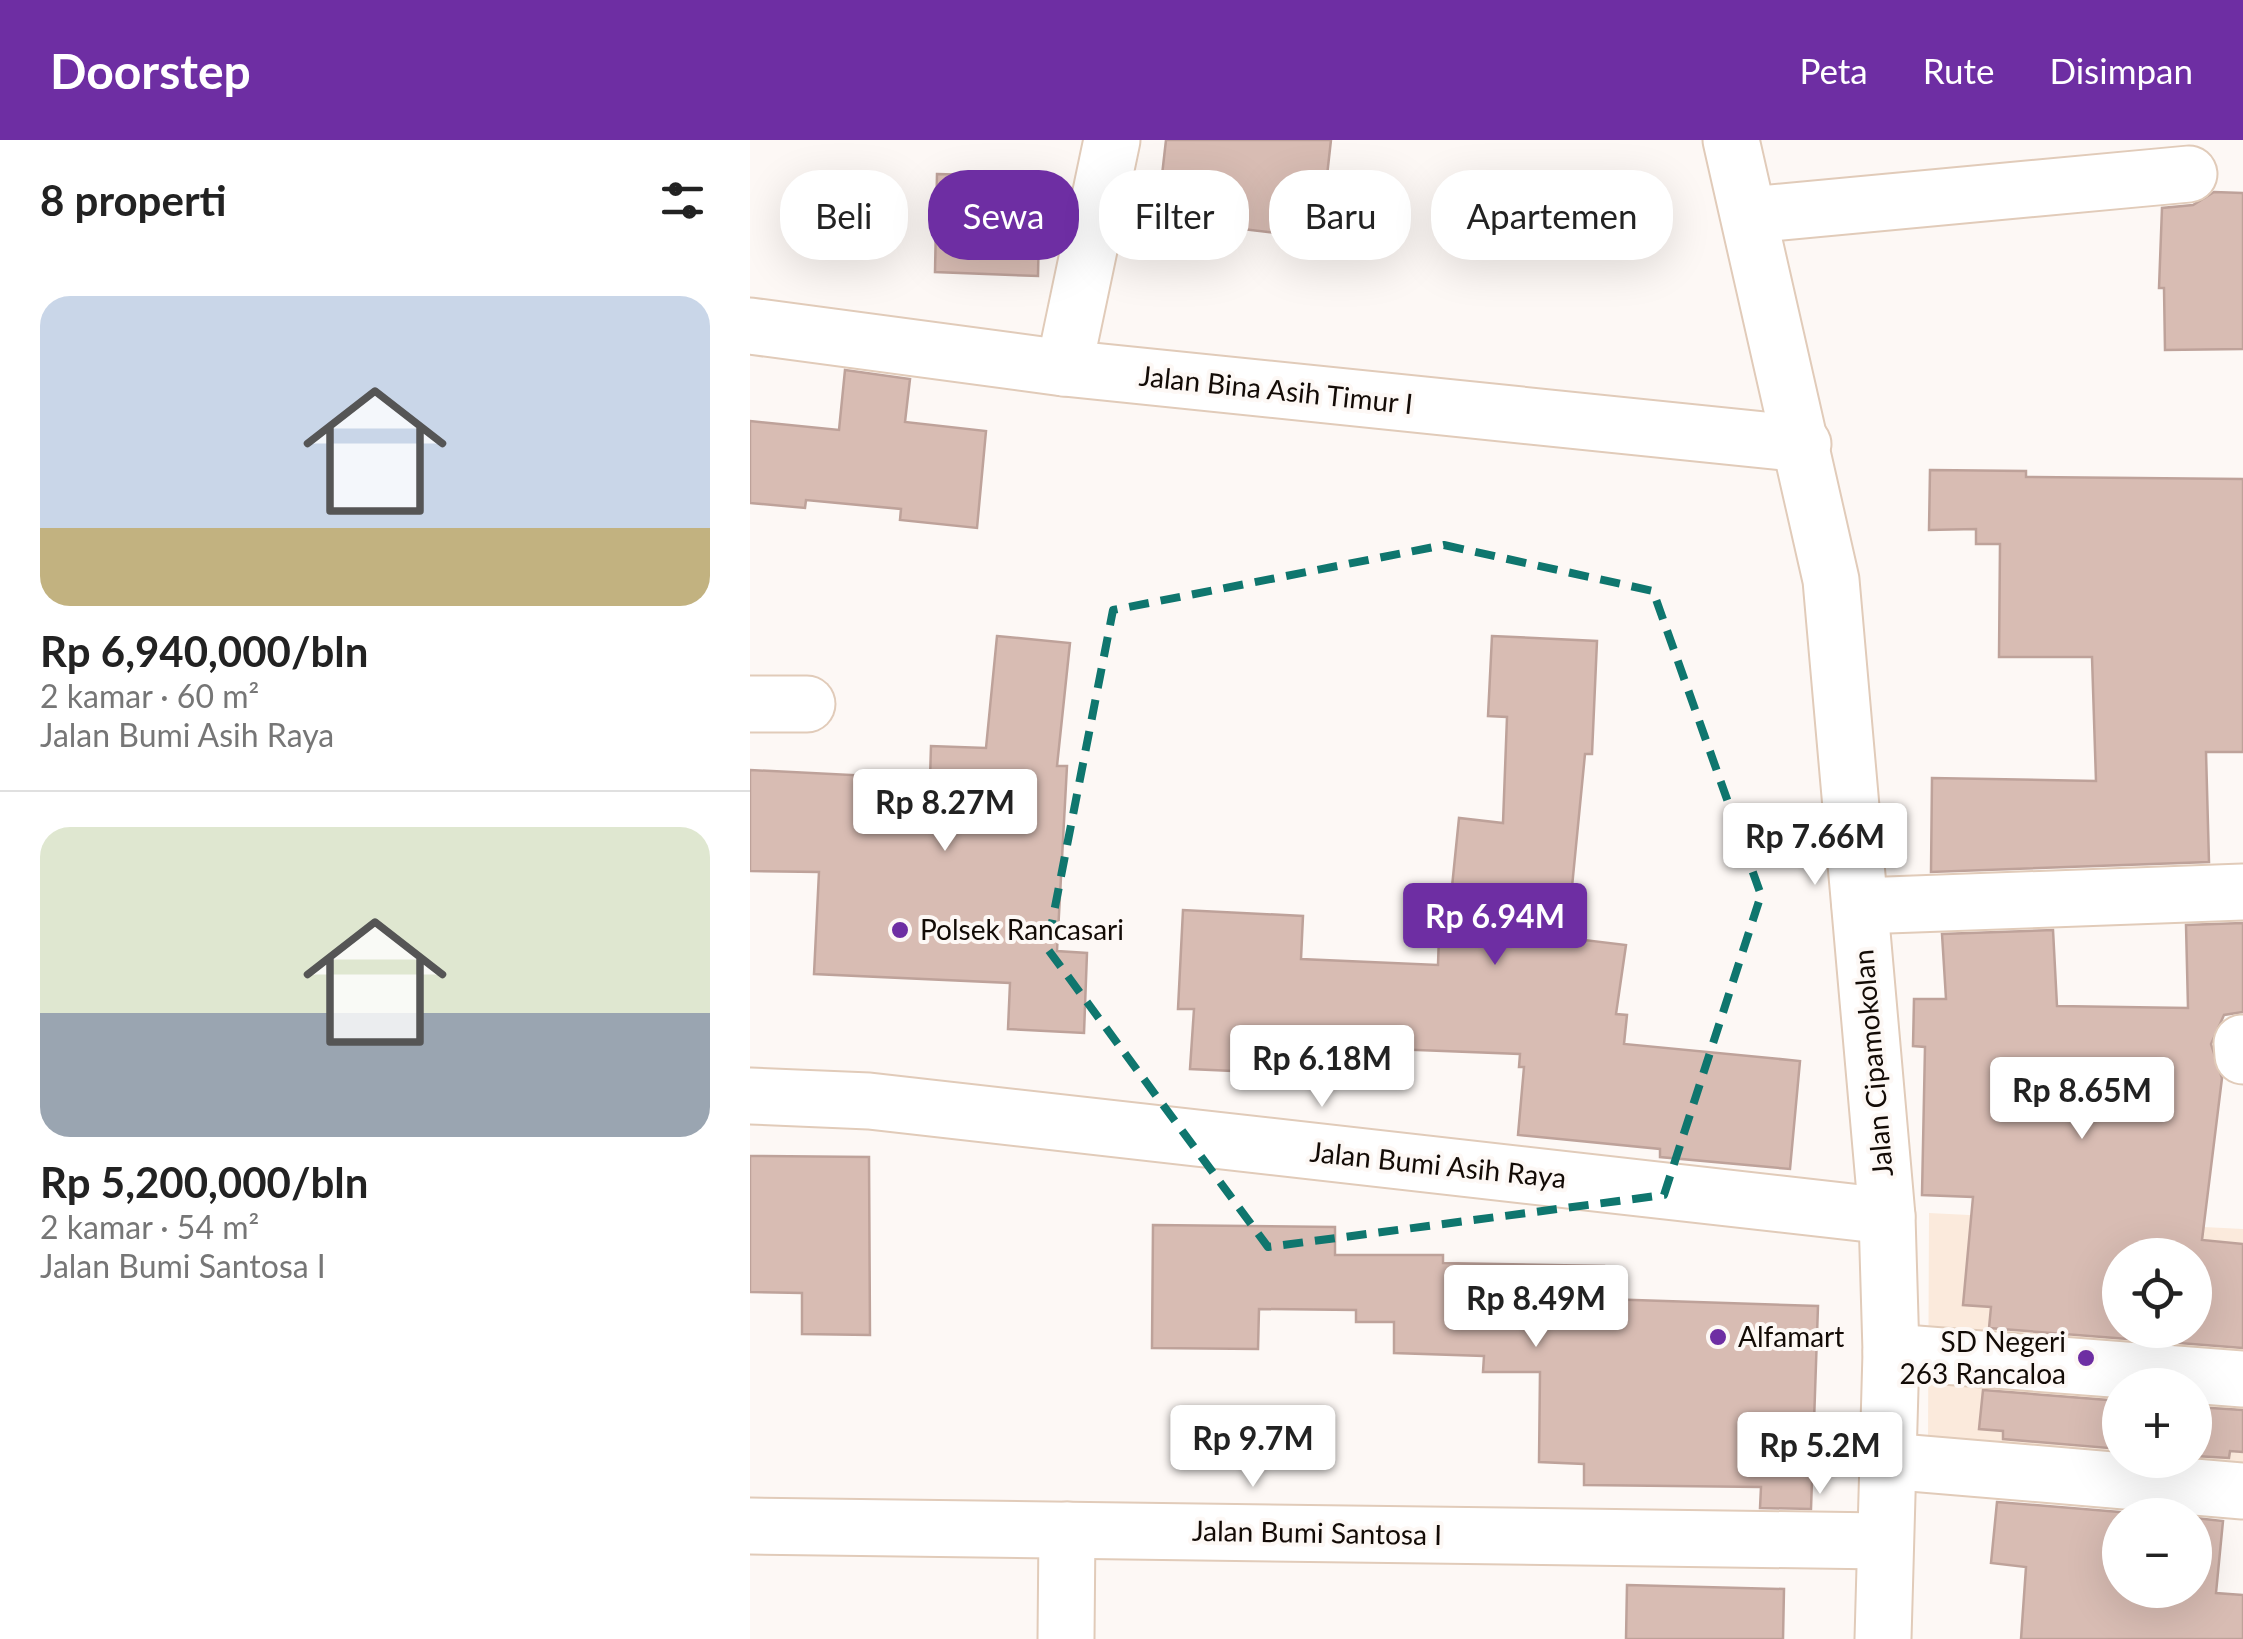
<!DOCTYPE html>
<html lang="id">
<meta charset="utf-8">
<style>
:root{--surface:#fff;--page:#f2f2f2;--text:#222;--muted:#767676;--line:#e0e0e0;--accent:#6e2ea3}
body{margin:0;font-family:Lato,sans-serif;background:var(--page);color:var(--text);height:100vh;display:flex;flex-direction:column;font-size:38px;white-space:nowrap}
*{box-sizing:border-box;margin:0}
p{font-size:32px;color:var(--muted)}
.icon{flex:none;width:55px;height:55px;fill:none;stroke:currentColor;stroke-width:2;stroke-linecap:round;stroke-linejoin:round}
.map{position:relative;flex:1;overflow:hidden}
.sheet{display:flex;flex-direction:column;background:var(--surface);width:750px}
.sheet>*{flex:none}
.top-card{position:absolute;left:30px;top:30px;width:950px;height:90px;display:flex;gap:20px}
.buttons{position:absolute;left:1352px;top:1098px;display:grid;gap:20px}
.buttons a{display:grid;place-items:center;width:110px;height:110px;border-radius:50%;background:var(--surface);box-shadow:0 10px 40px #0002;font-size:50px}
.price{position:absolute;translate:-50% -85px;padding:0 22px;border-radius:10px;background:#fff;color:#222;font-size:32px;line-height:65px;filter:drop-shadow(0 2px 5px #0008)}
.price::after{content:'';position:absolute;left:50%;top:60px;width:30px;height:22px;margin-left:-15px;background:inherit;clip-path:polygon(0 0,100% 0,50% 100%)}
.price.active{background:var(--accent);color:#fff}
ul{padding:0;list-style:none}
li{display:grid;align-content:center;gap:20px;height:530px;padding:0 40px}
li+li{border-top:2px solid var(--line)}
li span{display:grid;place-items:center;height:310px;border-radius:30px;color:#555}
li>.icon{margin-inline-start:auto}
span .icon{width:180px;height:180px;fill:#fffc;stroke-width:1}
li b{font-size:42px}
h2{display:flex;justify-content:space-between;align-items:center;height:120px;padding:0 40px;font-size:42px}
.tag{padding:0 35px;border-radius:40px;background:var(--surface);box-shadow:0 10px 40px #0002;font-size:35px;line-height:90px}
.tag.active{background:var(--accent);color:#fff}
header{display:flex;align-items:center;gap:60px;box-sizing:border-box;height:140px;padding:0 50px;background:var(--accent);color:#fff}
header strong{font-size:48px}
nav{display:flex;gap:55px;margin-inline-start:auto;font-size:35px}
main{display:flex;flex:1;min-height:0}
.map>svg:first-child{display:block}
.built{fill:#fbeadc;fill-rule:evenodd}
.building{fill:#d8bcb3;stroke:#bea29a;stroke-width:2.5;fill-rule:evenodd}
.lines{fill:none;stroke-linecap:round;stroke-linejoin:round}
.minor-casing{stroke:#e1cbb9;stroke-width:59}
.minor{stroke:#fff;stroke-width:55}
.marked{fill:none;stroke:#0f766e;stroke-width:8;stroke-dasharray:20 12;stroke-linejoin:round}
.poi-dot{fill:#6e2ea3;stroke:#fdf8f5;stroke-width:4}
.labels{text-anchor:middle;stroke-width:8;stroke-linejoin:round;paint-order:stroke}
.street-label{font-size:28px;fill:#130b06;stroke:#fdf8f5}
.poi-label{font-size:28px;fill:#130b06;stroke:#fdf8f5;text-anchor:start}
</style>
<header>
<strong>Doorstep</strong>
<nav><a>Peta</a><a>Rute</a><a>Disimpan</a></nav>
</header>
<main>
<section class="sheet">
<h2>8 properti<svg class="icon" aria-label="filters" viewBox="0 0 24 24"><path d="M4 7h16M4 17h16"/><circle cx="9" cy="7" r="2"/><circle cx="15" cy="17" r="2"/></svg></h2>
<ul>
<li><span style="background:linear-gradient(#c9d6e8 75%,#c2b280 0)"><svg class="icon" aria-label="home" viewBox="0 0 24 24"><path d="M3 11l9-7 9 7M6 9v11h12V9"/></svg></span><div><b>Rp 6,940,000/bln</b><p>2 kamar · 60 m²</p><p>Jalan Bumi Asih Raya</p></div></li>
<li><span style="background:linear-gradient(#dfe7d0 60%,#9aa5b1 0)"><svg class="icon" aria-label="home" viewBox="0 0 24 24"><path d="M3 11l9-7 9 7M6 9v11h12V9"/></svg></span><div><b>Rp 5,200,000/bln</b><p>2 kamar · 54 m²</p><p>Jalan Bumi Santosa I</p></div></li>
</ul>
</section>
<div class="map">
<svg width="1493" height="1499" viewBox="0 0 1493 1499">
<rect width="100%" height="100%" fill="#fdf8f5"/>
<path class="built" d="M1179 1073 1493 1089V1336L1178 1301ZM1370 1115H1445V1190H1370ZM1370 1245H1445V1320H1370Z"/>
<g class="building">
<path d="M416 0H581L570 98 407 79Z"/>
<path d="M187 34 290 37 288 136 185 132Z"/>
<path d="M1464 52 1493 53V209L1415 210 1414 148H1409L1412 68 1443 65Z"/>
<path d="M95 230 160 239 155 282 236 291 227 388 150 380 151 369 56 360 55 368 0 363V281L89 290Z"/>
<path d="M1180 330 1276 331V337L1493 339V612H1456L1459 722 1181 732 1182 638 1346 641 1342 517H1249L1250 404H1226V389L1179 390Z"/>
<path d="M247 496 320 503 307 626H317L307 811 337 813 334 893 258 889 260 843 64 834 69 732 0 731V630L180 639 181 606 236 608Z"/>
<path d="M742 496 847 501 842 614H835L817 798 876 805 866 874 877 875 874 904 1050 921 1040 1029 910 1017V1009L768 995 774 927H769L770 914 616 908 615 937 440 929 444 869H428L433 770 553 776 551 819 688 825 689 795 697 796 709 678 753 683 757 577 738 576Z"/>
<path d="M1493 783V872L1474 875 1461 904 1472 938 1452 1100 1493 1104V1208L1239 1188 1241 1167 1213 1165 1223 1057 1172 1055 1175 907 1163 906 1164 859H1196L1192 794 1303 790 1307 866 1438 868 1436 785ZM1370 1115H1445V1190H1370Z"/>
<path d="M0 1016 119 1017 120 1195 52 1194V1153L0 1152Z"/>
<path d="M403 1085 585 1087V1115H693V1123L854 1126V1159L1068 1166 1061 1369 1010 1368 1011 1347 834 1345V1324L789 1322 790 1232H733L734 1216 644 1213V1182H606V1170L509 1169 508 1209 402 1208Z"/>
<path d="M1233 1250 1370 1261V1309L1253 1299V1291L1229 1289Z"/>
<path d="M1445 1267 1493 1270V1312L1480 1311 1479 1318 1445 1316Z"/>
<path d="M1247 1362 1406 1375H1370V1450H1445V1378L1473 1381 1466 1453 1493 1455V1499H1271L1276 1427 1241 1423Z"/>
<path d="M877 1445 1034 1449 1033 1499H876Z"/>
</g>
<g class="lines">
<defs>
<g id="minor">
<path d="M981 0 1081 440 1137 1076 1141 1212 1133 1499"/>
<path d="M1000 75 1439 34"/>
<path d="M0 186 314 228 1053 304"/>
<path d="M314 228 362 0"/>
<path d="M0 564H57"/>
<path d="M1110 766 1493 752"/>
<path d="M1492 903 1493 916"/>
<path d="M0 956 119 961 1137 1076"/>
<path d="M1141 1212 1493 1239"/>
<path d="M1137 1321 1493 1351"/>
<path d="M0 1386 1133 1401"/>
<path d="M316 1499 317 1390"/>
</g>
</defs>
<use href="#minor" class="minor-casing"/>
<use href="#minor" class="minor"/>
</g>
<path class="marked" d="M694 405 903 451 1011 755 914 1055 518 1107 297 808 363 470Z"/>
<g class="poi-dot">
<circle cx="150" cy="790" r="10"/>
<circle cx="968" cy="1197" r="10"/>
<circle cx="1336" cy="1218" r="10"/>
</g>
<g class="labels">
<g class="street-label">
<text transform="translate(526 250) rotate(6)" y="10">Jalan Bina Asih Timur I</text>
<text transform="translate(1123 923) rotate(-95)" y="10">Jalan Cipamokolan</text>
<text transform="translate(688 1025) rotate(6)" y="10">Jalan Bumi Asih Raya</text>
<text transform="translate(567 1393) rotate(1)" y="10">Jalan Bumi Santosa I</text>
</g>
<g class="poi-label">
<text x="170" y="800">Polsek Rancasari</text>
<text x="988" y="1207">Alfamart</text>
<text x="1316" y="1212" text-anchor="end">SD Negeri<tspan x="1316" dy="32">263 Rancaloa</tspan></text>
</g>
</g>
</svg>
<div class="buttons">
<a><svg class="icon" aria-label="locate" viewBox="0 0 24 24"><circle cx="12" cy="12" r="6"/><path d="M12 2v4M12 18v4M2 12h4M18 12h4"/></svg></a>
<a>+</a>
<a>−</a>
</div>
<b class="price" style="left:195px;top:714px">Rp 8.27M</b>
<b class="price" style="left:1065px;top:748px">Rp 7.66M</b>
<b class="price active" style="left:745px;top:828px">Rp 6.94M</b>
<b class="price" style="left:572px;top:970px">Rp 6.18M</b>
<b class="price" style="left:1332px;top:1002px">Rp 8.65M</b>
<b class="price" style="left:786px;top:1210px">Rp 8.49M</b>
<b class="price" style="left:503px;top:1350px">Rp 9.7M</b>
<b class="price" style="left:1070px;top:1357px">Rp 5.2M</b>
<div class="top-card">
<a class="tag">Beli</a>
<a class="tag active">Sewa</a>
<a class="tag">Filter</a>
<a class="tag">Baru</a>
<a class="tag">Apartemen</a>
</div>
</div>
</main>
